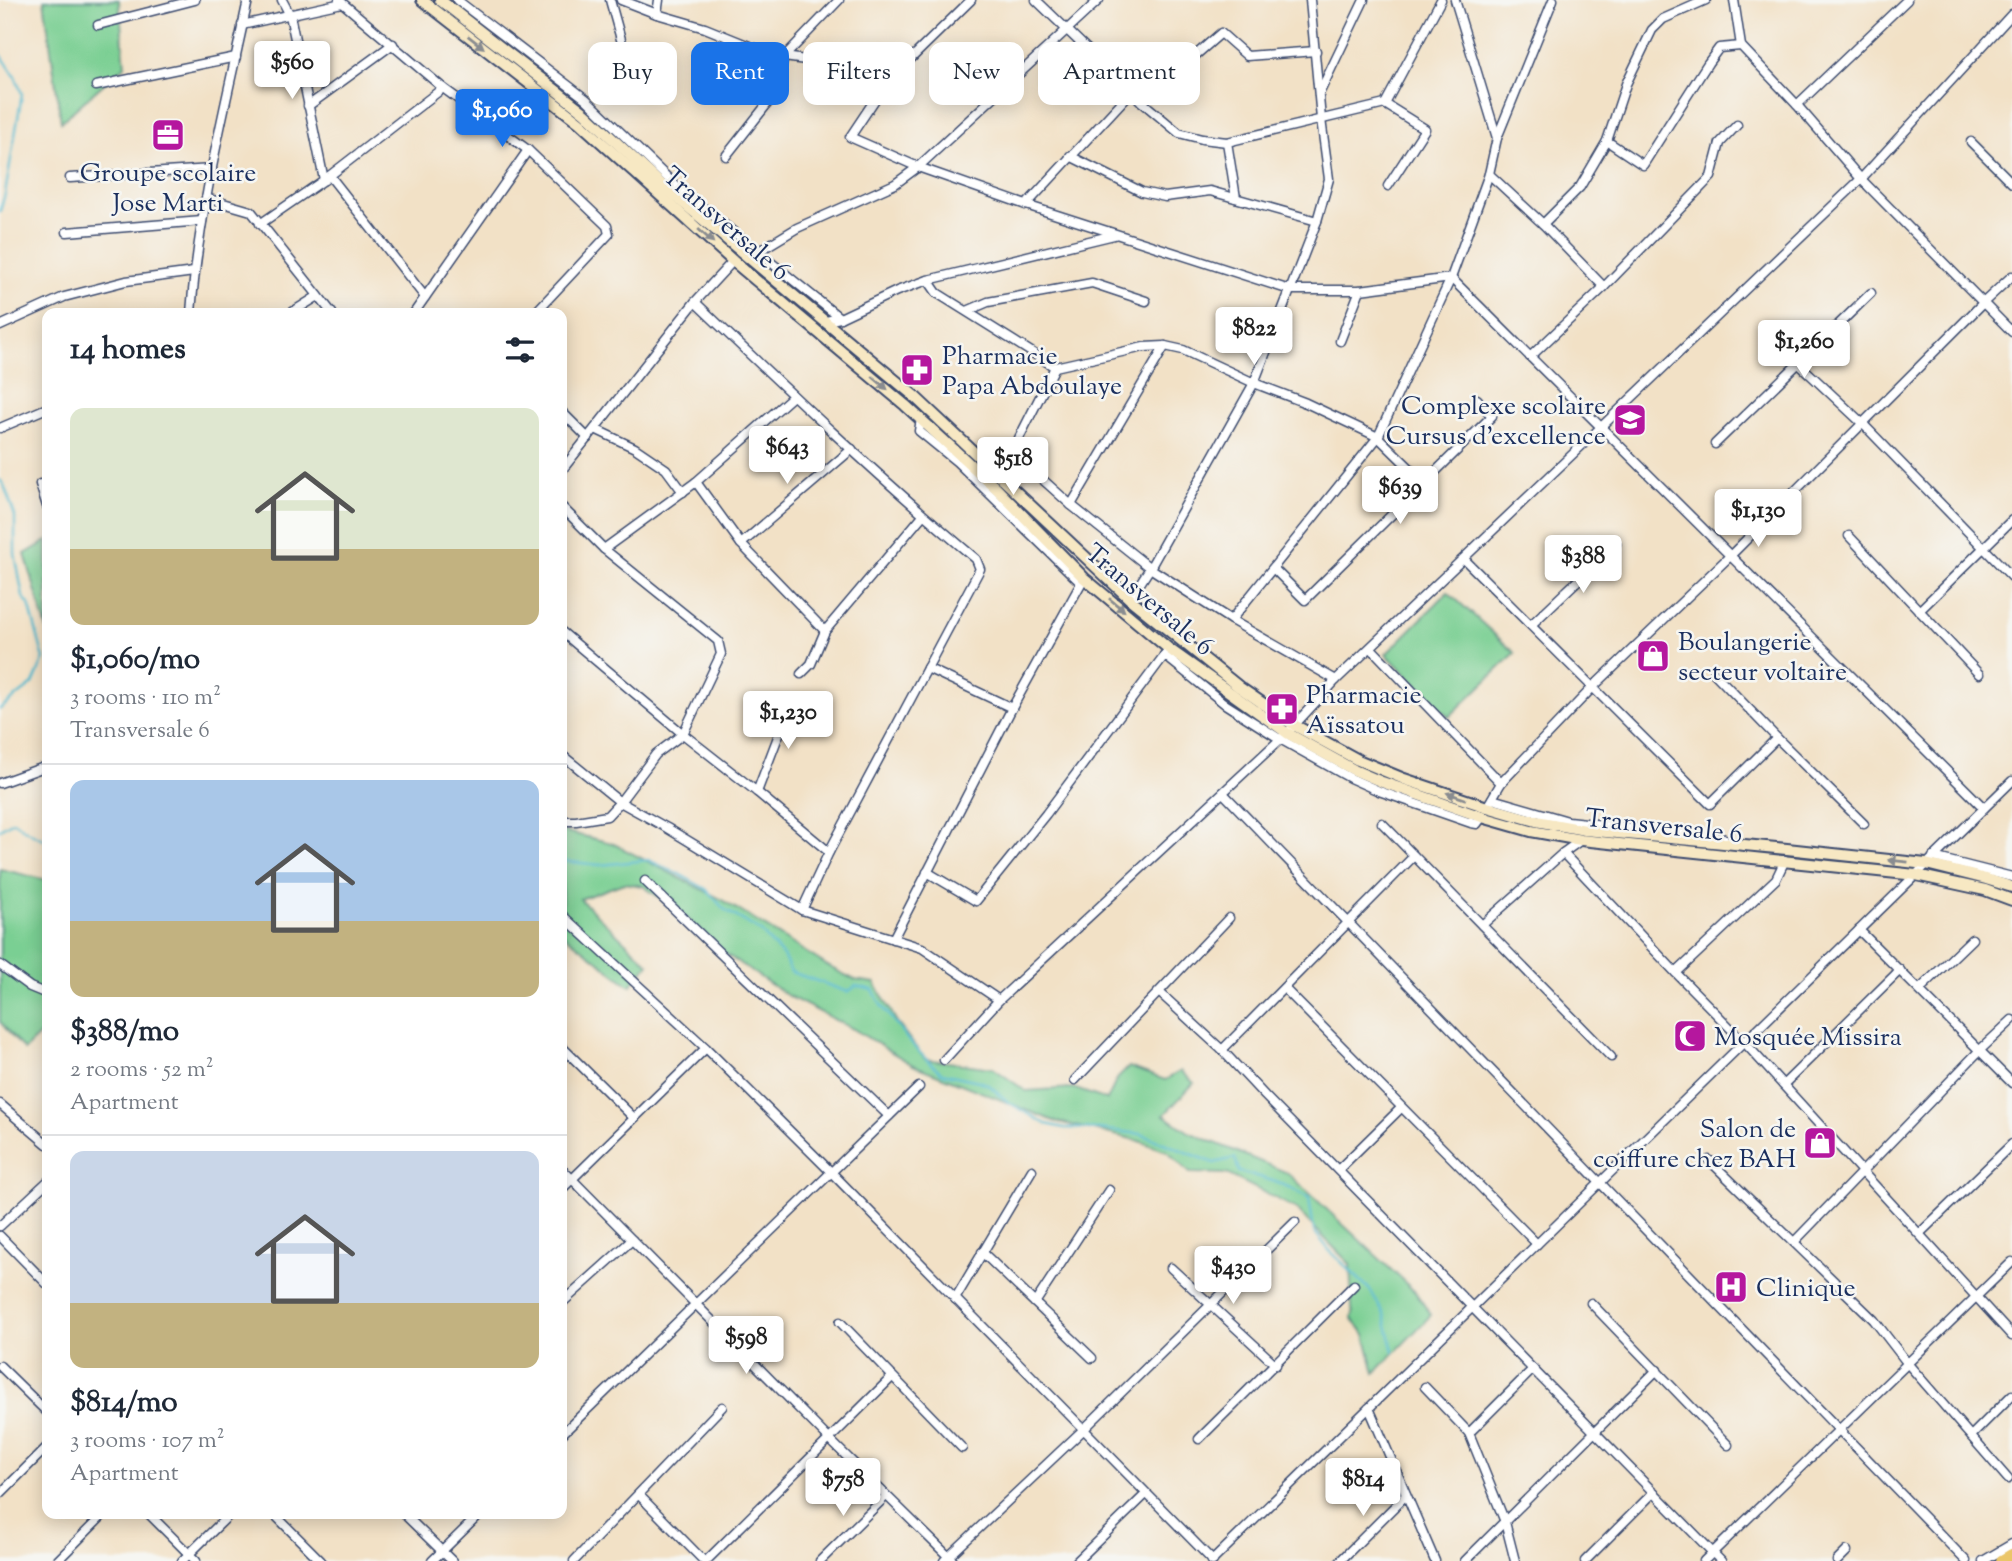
<!DOCTYPE html>
<meta charset="utf-8">
<style>
:root{--surface:#fff;--page:#f6f6f7;--text:#1f2937;--muted:#747a83;--line:#e0e1e3;--accent:#1a73e8}
body{margin:0;font-family:"Sorts Mill Goudy",serif;background:var(--page);color:var(--text);height:100vh;display:flex;flex-direction:column;font-size:26px;white-space:nowrap}
*{box-sizing:border-box;margin:0}
p{font-size:23px;color:var(--muted)}
.icon{flex:none;width:38px;height:38px;fill:none;stroke:currentColor;stroke-width:2;stroke-linecap:round;stroke-linejoin:round}
.map{position:relative;flex:1;overflow:hidden}
.side{position:absolute;left:42px;top:308px;width:525px;height:1211px;display:flex;flex-direction:column;background:var(--surface);border-radius:14px;box-shadow:0 4px 18px #0003}
.side>*{flex:none}
.guide{position:absolute;left:588px;top:42px;width:665px;height:63px;display:flex;gap:14px}
.price{position:absolute;translate:-50% -60px;padding:0 16px;border-radius:7px;background:#fff;color:#222;font-size:23px;line-height:46px;filter:drop-shadow(0 2px 4px #0008)}
.price::after{content:'';position:absolute;left:50%;top:42px;width:21px;height:16px;margin-left:-10px;background:inherit;clip-path:polygon(0 0,100% 0,50% 100%)}
.price.active{background:var(--accent);color:#fff}
ul{padding:0;list-style:none}
li{display:grid;align-content:center;gap:14px;height:371px;padding:0 28px}
li+li{border-top:2px solid var(--line)}
li span{display:grid;place-items:center;height:217px;border-radius:14px;color:#555}
li>.icon{margin-inline-start:auto}
span .icon{width:126px;height:126px;fill:#fffc;stroke-width:1}
li b{font-size:30px}
h2{display:flex;justify-content:space-between;align-items:center;height:84px;padding:0 28px;font-size:30px}
.chip{padding:0 24px;border-radius:14px;background:var(--surface);box-shadow:0 4px 18px #0003;font-size:24px;line-height:63px}
.chip.active{background:var(--accent);color:#fff}
.map>svg:first-child{display:block}
.green{fill:#7acf93;stroke:#4a7f78;stroke-width:2}
.lines{fill:none;stroke-linecap:round;stroke-linejoin:round}
.stream{stroke:#4fb8cd;stroke-width:2.5}
.street-casing{stroke:#3b4a6e;stroke-width:11}
.secondary-casing{stroke:#3b4a6e;stroke-width:14}
.primary-casing{stroke:#3b4a6e;stroke-width:16}
.street{stroke:#fff;stroke-width:8}
.secondary{stroke:#f7e8c3;stroke-width:10}
.primary{stroke:#ebc669;stroke-width:12}
.oneway{fill:#898c90}
.labels{text-anchor:middle;stroke-width:5;stroke-linejoin:round;paint-order:stroke}
.poi-label{font-size:26px;fill:#1b2f5e;stroke:#f6f6f2;text-anchor:start}
.street-label{font-size:26px;fill:#1b2f5e;stroke:#f6f6f2}
</style>
<div class="map">
<svg width="2012" height="1561" viewBox="0 0 2012 1561">
<rect width="100%" height="100%" fill="#f6f6f2"/>
<filter id="ink" filterUnits="userSpaceOnUse"><feTurbulence type="fractalNoise" baseFrequency=".0143" numOctaves="2"/><feDisplacementMap in="SourceGraphic" scale="14" xChannelSelector="R" yChannelSelector="G"/><feConvolveMatrix kernelMatrix="1 2 1 2 8 2 1 2 1" color-interpolation-filters="sRGB"/></filter>
<filter id="wash" filterUnits="userSpaceOnUse"><feTurbulence type="fractalNoise" baseFrequency=".00686" numOctaves="4" result="noise"/><feDisplacementMap in="SourceGraphic" scale="28" xChannelSelector="R" yChannelSelector="G"/><feGaussianBlur stdDeviation="1.57" result="paint"/><feColorMatrix in="noise" values="0 0 0 0 0 0 0 0 0 0 0 0 0 0 0 0 0 1.4 0 .05"/><feComposite in="paint" operator="in"/></filter>
<g filter="url(#wash)">
<rect width="100%" height="100%" fill="#f2e1c6"/>
<g class="green">
<path d="M44 0H119L125 66 109 79 61 122Z"/>
<path d="M47 541V630L25 554Z"/>
<path d="M1448 592 1515 653 1449 717 1386 654Z"/>
<path d="M562 831 612 843 721 899 831 968 855 980 875 983 898 1024 925 1059 993 1068 1026 1091 1073 1088 1107 1100 1117 1079 1129 1067 1165 1080 1181 1071 1194 1083 1164 1115 1189 1132 1288 1173 1415 1292 1431 1315 1375 1373 1365 1334 1352 1319 1353 1313 1352 1309 1350 1264 1295 1208 1227 1174 1190 1173 1167 1151 1136 1140 1054 1121 913 1065 853 1029 788 996 724 953 680 912 643 886 624 883 580 899 649 964 630 986 562 933Z"/>
<path d="M0 869 47 880V1028L24 1050 0 1022Z"/>
</g>
<g class="lines">
<g class="stream">
<path d="M0 53 15 76 22 94 5 194 0 211"/>
<path d="M0 480 4 485 15 516V554L23 597 29 604 44 659 33 684 0 709"/>
<path d="M0 829 13 821 27 831 47 841"/>
<path d="M562 861 600 865 648 860 679 874 706 889 724 909 760 931 783 956 791 972 848 992 856 986 873 990 881 1005 909 1041 926 1059 942 1073 979 1081 989 1085 1008 1102 1046 1124 1064 1128 1099 1129 1141 1134 1214 1163 1235 1158 1239 1172C1265 1178 1287 1184 1309 1198L1314 1231 1329 1250 1370 1290 1384 1314 1394 1351"/>
</g>
</g>
</g>
<g filter="url(#ink)">
<g class="lines">
<defs>
<g id="street">
<path d="M282 0 290 15 324 180"/>
<path d="M339 0 443 88 528 150 607 226 609 234 535 313"/>
<path d="M457 0 586 99 675 185 840 318"/>
<path d="M610 0 622 43 642 73"/>
<path d="M621 0 657 14 705 28 752 47 784 57 849 66 886 83"/>
<path d="M971 0 886 83 850 137 918 167 1026 205 1290 290H1360L1451 278 1984 808"/>
<path d="M1036 0 1142 102 1179 133 1202 139 1227 142 1385 104 1441 0"/>
<path d="M1455 0 1497 138"/>
<path d="M1734 0 1741 46 1797 105 1861 179 2012 332"/>
<path d="M657 14 659 0"/>
<path d="M98 25 195 0"/>
<path d="M242 25 342 3"/>
<path d="M96 86 236 57"/>
<path d="M1320 92 1364 0"/>
<path d="M1142 102 1221 33 1247 56 1316 51"/>
<path d="M1385 104 1425 129 1388 186"/>
<path d="M1797 105 1907 0"/>
<path d="M308 106 393 44"/>
<path d="M1607 141 1643 165 1708 63 1719 48 1741 46"/>
<path d="M1227 142 1236 198"/>
<path d="M1971 142 2012 183"/>
<path d="M726 156 775 94 784 57 839 0"/>
<path d="M1070 156 1142 192 1165 197 1210 191 1317 221"/>
<path d="M1489 174 1543 224 1604 287"/>
<path d="M330 176 425 297"/>
<path d="M70 178 212 169"/>
<path d="M206 198 251 211 332 313"/>
<path d="M1026 205 1131 92"/>
<path d="M260 224 324 180 443 88"/>
<path d="M1543 224 1580 187 1607 141 1626 84 1652 30 1663 19 1706 0"/>
<path d="M67 232 202 221"/>
<path d="M746 256 759 251 797 228 895 184 918 167 1099 0"/>
<path d="M928 280 937 293 1055 367 1144 347 1165 346 1183 350 1254 383 1306 403 1378 437 1424 482"/>
<path d="M695 302C787 390 879 478 976 559L980 569 829 852 802 910"/>
<path d="M967 311 988 302 1092 283 1146 301"/>
<path d="M191 313C199 207 226 104 248 0"/>
<path d="M291 313 318 296"/>
<path d="M414 313 528 150"/>
<path d="M826 321 840 318 897 291 928 280 1114 235"/>
<path d="M0 326 64 297 126 281 194 272"/>
<path d="M1340 341 1360 290"/>
<path d="M1530 357 1604 287 1711 177 1720 143 1737 125"/>
<path d="M1799 364 1863 424 2012 577"/>
<path d="M562 412 588 438"/>
<path d="M921 419 919 431 957 462 1081 583"/>
<path d="M0 428 47 408"/>
<path d="M595 429 635 448 666 469 683 492"/>
<path d="M1715 444 1871 293"/>
<path d="M1012 452 1071 505 1150 568 1231 620 1336 680"/>
<path d="M562 470 695 302 733 261"/>
<path d="M997 474 1012 452 1055 367"/>
<path d="M696 482 741 544 825 631 923 515"/>
<path d="M40 484 47 506"/>
<path d="M1071 505 1165 346"/>
<path d="M562 507 604 549 718 641 721 654 683 734 656 754 620 802 607 816 576 821H562"/>
<path d="M1849 536 1979 674"/>
<path d="M741 544 852 449"/>
<path d="M604 549 696 482 793 396"/>
<path d="M1464 559 1710 804 1777 738"/>
<path d="M1273 568 1305 600 1492 416 1477 399"/>
<path d="M1130 599 1150 568 1254 383 1317 221 1329 179 1321 119 1310 0"/>
<path d="M1919 611 2012 520"/>
<path d="M1231 620 1378 437 1451 278 1489 174 1497 138 1553 0"/>
<path d="M1531 625 1616 544"/>
<path d="M562 632 683 734 757 792 829 852"/>
<path d="M1371 648 1501 783"/>
<path d="M1164 655 1225 704 1280 739 1350 778 1379 791 1471 823 1477 824 1482 817"/>
<path d="M927 668 1012 708"/>
<path d="M1714 673 1777 738 1864 824"/>
<path d="M801 674 811 664 825 631"/>
<path d="M562 755 620 802 667 828 802 910 922 948 999 1000"/>
<path d="M0 783 47 766"/>
<path d="M757 792 792 700"/>
<path d="M1223 793 1966 1561"/>
<path d="M1492 799 1568 821 1722 838 1726 840"/>
<path d="M1487 807 1501 783 1594 686 1730 556 1984 302 2012 276"/>
<path d="M1382 823 1611 1057"/>
<path d="M1581 840 1563 853 1676 973 1744 1042 2012 1336"/>
<path d="M1933 857 2012 877"/>
<path d="M927 872 976 901 1046 814 1169 649"/>
<path d="M645 881 889 1116"/>
<path d="M562 915 706 1048 831 1172 1213 1561"/>
<path d="M1482 925 1563 853"/>
<path d="M1859 930 2012 1083"/>
<path d="M893 939 1012 708 1084 578"/>
<path d="M0 965 30 987 47 994"/>
<path d="M1676 973 1776 879 1785 860"/>
<path d="M1284 988 1537 1244"/>
<path d="M1920 989 1972 939"/>
<path d="M1159 992 1222 1050 1265 1096 1721 1561"/>
<path d="M562 1047 634 1118"/>
<path d="M1222 1050 1414 856"/>
<path d="M944 1060 999 1000 1287 733 1336 680 1861 179 2012 14"/>
<path d="M1075 1080 1229 918"/>
<path d="M1783 1085 1900 970"/>
<path d="M0 1104 47 1144"/>
<path d="M1709 1160 1874 1320 1908 1364 2008 1479"/>
<path d="M562 1169 829 1439 953 1561"/>
<path d="M1338 1170 1401 1108"/>
<path d="M562 1189 706 1048"/>
<path d="M0 1226 47 1182"/>
<path d="M1919 1234 2012 1144"/>
<path d="M0 1236 47 1284"/>
<path d="M1794 1242 1980 1050 2012 1020"/>
<path d="M982 1252 1092 1358"/>
<path d="M1171 1268 1276 1365"/>
<path d="M955 1299 1032 1170"/>
<path d="M562 1303 632 1240"/>
<path d="M1035 1303 1109 1190"/>
<path d="M1591 1303 1728 1445"/>
<path d="M840 1322 962 1448"/>
<path d="M0 1366 47 1412"/>
<path d="M1425 1387 1469 1433 1505 1522 1515 1561"/>
<path d="M1369 1408 1435 1561"/>
<path d="M1469 1433 1533 1369"/>
<path d="M562 1434 919 1087"/>
<path d="M1971 1436 2012 1395"/>
<path d="M1199 1439 1354 1285"/>
<path d="M0 1494 47 1447"/>
<path d="M639 1495 704 1561"/>
<path d="M149 1514 196 1561"/>
<path d="M274 1514 321 1561"/>
<path d="M404 1514 452 1561"/>
<path d="M57 1561 104 1514"/>
<path d="M182 1561 230 1514"/>
<path d="M432 1561 480 1514"/>
<path d="M574 1561 722 1407"/>
<path d="M706 1561 892 1377"/>
<path d="M820 1561 886 1496"/>
<path d="M944 1561 1083 1430 1295 1222"/>
<path d="M1077 1561 1146 1494"/>
<path d="M1212 1561 2012 781"/>
<path d="M1340 1561 1406 1495"/>
<path d="M1465 1561 1657 1370"/>
<path d="M1585 1561 1654 1492"/>
<path d="M1704 1561 2012 1262"/>
<path d="M1837 1561 1847 1551"/>
<path d="M1983 1561 2012 1544"/>
</g>
<g id="secondary">
<path d="M422 0 579 122 733 261 905 405 997 489 1084 578 1169 649 1287 733 1354 770 1382 782 1482 817 1531 831 1581 840 1916 875 1985 890 2012 900"/>
<path d="M440 0 585 113 664 187 913 395 1130 599 1239 687 1294 725 1358 760 1404 779 1487 807 1536 821 1585 830 1787 849 1926 864 1986 879 2012 887"/>
</g>
<path id="primary" d="M2002 1561 2012 1555"/>
</defs>
<use href="#street" class="street-casing"/>
<use href="#secondary" class="secondary-casing"/>
<use href="#primary" class="primary-casing"/>
<use href="#street" class="street"/>
<use href="#secondary" class="secondary"/>
<use href="#primary" class="primary"/>
</g>
<defs><path id="oneway-solid" d="M-6-.8H1V-3.2L6.5 0L1 3.2V.8H-6Z" transform="scale(1.75)"/></defs>
<g class="oneway">
<use href="#oneway-solid" transform="translate(476 42) rotate(38)"/>
<use href="#oneway-solid" transform="translate(706 236) rotate(42)"/>
<use href="#oneway-solid" transform="translate(880 383) rotate(40)"/>
<use href="#oneway-solid" transform="translate(1117 605) rotate(40)"/>
<use href="#oneway-solid" transform="translate(1456 796) rotate(-161)"/>
<use href="#oneway-solid" transform="translate(1898 861) rotate(-174)"/>
</g>
</g>
<defs>
<symbol id="office-square" viewBox="-11 -11 22 22"><rect x="-9" y="-9" width="18" height="18" rx="4" fill="#b5179e" stroke="#f6f6f2"/><path d="M-6-3h4V-5.5h4V-3h4V5H-6ZM-1-4.5V-3h2v-1.5ZM-6 0V1H6V0Z" fill="#fff"/></symbol>
<symbol id="pharmacy-square" viewBox="-11 -11 22 22"><rect x="-9" y="-9" width="18" height="18" rx="4" fill="#b5179e" stroke="#f6f6f2"/><path d="M-2-6h4v4h4v4h-4v4h-4v-4h-4v-4h4Z" fill="#fff"/></symbol>
<symbol id="school-square" viewBox="-11 -11 22 22"><rect x="-9" y="-9" width="18" height="18" rx="4" fill="#b5179e" stroke="#f6f6f2"/><path d="M0-5L7-2L0 1L-7-2ZM-4 1L0 2.5L4 1V4Q0 6-4 4Z" fill="#fff"/></symbol>
<symbol id="shop-square" viewBox="-11 -11 22 22"><rect x="-9" y="-9" width="18" height="18" rx="4" fill="#b5179e" stroke="#f6f6f2"/><path d="M-5-2.5h2.3a2.7 3.5 0 0 1 5.4 0H5L5.5 6h-11ZM-1.5-2.5h3a1.5 2.3 0 0 0-3 0Z" fill="#fff"/></symbol>
<symbol id="mosque-square" viewBox="-11 -11 22 22"><rect x="-9" y="-9" width="18" height="18" rx="4" fill="#b5179e" stroke="#f6f6f2"/><path d="M3.5-4.9A6 6 0 1 0 3.5 4.9A5 5 0 1 1 3.5-4.9Z" fill="#fff"/></symbol>
<symbol id="hospital-square" viewBox="-11 -11 22 22"><rect x="-9" y="-9" width="18" height="18" rx="4" fill="#b5179e" stroke="#f6f6f2"/><path d="M-5-5h3v3.5h4V-5h3V5h-3V1.5h-4V5h-3Z" fill="#fff"/></symbol>
</defs>
<g fill-rule="evenodd">
<use href="#office-square" x="149" y="116" width="38" height="38"/>
<use href="#pharmacy-square" x="898" y="351" width="38" height="38"/>
<use href="#school-square" x="1611" y="401" width="38" height="38"/>
<use href="#shop-square" x="1634" y="637" width="38" height="38"/>
<use href="#pharmacy-square" x="1263" y="690" width="38" height="38"/>
<use href="#mosque-square" x="1671" y="1017" width="38" height="38"/>
<use href="#shop-square" x="1801" y="1124" width="38" height="38"/>
<use href="#hospital-square" x="1712" y="1268" width="38" height="38"/>
</g>
<g class="labels">
<g class="poi-label">
<text x="168" y="181" text-anchor="middle">Groupe scolaire<tspan x="168" dy="30">Jose Marti</tspan></text>
<text x="942" y="364">Pharmacie<tspan x="942" dy="30">Papa Abdoulaye</tspan></text>
<text x="1606" y="414" text-anchor="end">Complexe scolaire<tspan x="1606" dy="30">Cursus d'excellence</tspan></text>
<text x="1678" y="650">Boulangerie<tspan x="1678" dy="30">secteur voltaire</tspan></text>
<text x="1306" y="703">Pharmacie<tspan x="1306" dy="30">Aïssatou</tspan></text>
<text x="1714" y="1045">Mosquée Missira</text>
<text x="1796" y="1137" text-anchor="end">Salon de<tspan x="1796" dy="30">coiffure chez BAH</tspan></text>
<text x="1756" y="1296">Clinique</text>
</g>
<g class="street-label">
<text transform="translate(727 223) rotate(41)" y="9">Transversale 6</text>
<text transform="translate(1150 599) rotate(40)" y="9">Transversale 6</text>
<text transform="translate(1664 825) rotate(6)" y="9">Transversale 6</text>
</g>
</g>
</svg>
<b class="price" style="left:292px;top:101px">$560</b>
<b class="price active" style="left:502px;top:149px">$1,060</b>
<b class="price" style="left:1254px;top:367px">$822</b>
<b class="price" style="left:1804px;top:380px">$1,260</b>
<b class="price" style="left:787px;top:486px">$643</b>
<b class="price" style="left:1013px;top:497px">$518</b>
<b class="price" style="left:1400px;top:526px">$639</b>
<b class="price" style="left:1758px;top:549px">$1,130</b>
<b class="price" style="left:1583px;top:595px">$388</b>
<b class="price" style="left:788px;top:751px">$1,230</b>
<b class="price" style="left:1233px;top:1306px">$430</b>
<b class="price" style="left:746px;top:1376px">$598</b>
<b class="price" style="left:843px;top:1518px">$758</b>
<b class="price" style="left:1363px;top:1518px">$814</b>
<div class="guide">
<a class="chip">Buy</a>
<a class="chip active">Rent</a>
<a class="chip">Filters</a>
<a class="chip">New</a>
<a class="chip">Apartment</a>
</div>
<section class="side">
<h2>14 homes<svg class="icon" aria-label="filters" viewBox="0 0 24 24"><path d="M4 7h16M4 17h16"/><circle cx="9" cy="7" r="2"/><circle cx="15" cy="17" r="2"/></svg></h2>
<ul>
<li><span style="background:linear-gradient(#dfe7d0 65%,#c2b280 0)"><svg class="icon" aria-label="home" viewBox="0 0 24 24"><path d="M3 11l9-7 9 7M6 9v11h12V9"/></svg></span><div><b>$1,060/mo</b><p>3 rooms · 110 m²</p><p>Transversale 6</p></div></li>
<li><span style="background:linear-gradient(#a9c7e8 65%,#c2b280 0)"><svg class="icon" aria-label="home" viewBox="0 0 24 24"><path d="M3 11l9-7 9 7M6 9v11h12V9"/></svg></span><div><b>$388/mo</b><p>2 rooms · 52 m²</p><p>Apartment</p></div></li>
<li><span style="background:linear-gradient(#c9d6e8 70%,#c2b280 0)"><svg class="icon" aria-label="home" viewBox="0 0 24 24"><path d="M3 11l9-7 9 7M6 9v11h12V9"/></svg></span><div><b>$814/mo</b><p>3 rooms · 107 m²</p><p>Apartment</p></div></li>
</ul>
</section>
</div>
